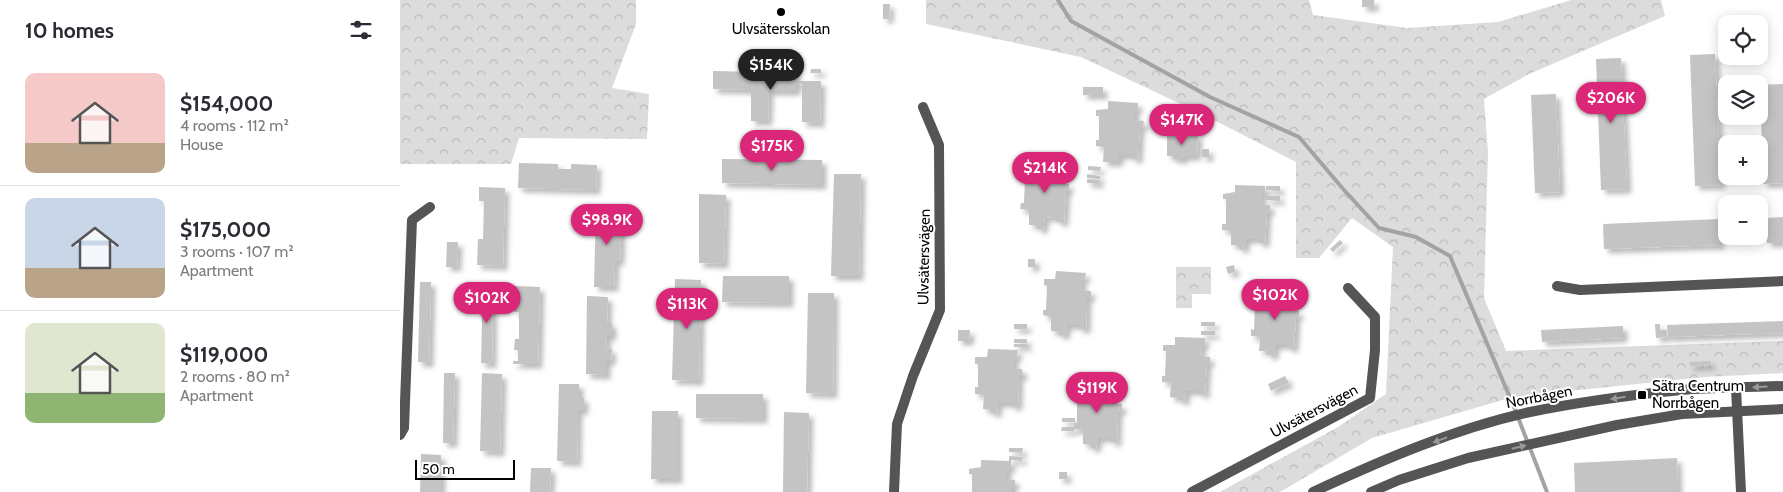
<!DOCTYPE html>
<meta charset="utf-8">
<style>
:root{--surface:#fff;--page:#f7f7f7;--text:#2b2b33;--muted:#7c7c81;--line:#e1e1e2;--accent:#db2777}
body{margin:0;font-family:Cabin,sans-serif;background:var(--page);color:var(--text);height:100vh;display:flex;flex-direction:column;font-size:19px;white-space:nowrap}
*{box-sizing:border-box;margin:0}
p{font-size:16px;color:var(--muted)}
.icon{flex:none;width:28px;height:28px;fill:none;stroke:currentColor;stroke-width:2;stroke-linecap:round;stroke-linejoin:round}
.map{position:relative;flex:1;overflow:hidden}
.drawer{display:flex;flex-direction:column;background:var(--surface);width:400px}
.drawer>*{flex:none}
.buttons{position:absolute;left:1318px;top:15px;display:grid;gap:10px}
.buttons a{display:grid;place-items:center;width:50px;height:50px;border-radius:10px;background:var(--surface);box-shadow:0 2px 12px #0003;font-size:25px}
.scale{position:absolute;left:15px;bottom:12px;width:100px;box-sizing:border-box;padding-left:5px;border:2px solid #000;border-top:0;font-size:14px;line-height:18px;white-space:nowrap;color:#000;-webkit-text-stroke:4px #fff;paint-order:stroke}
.price{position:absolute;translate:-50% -42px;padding:0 11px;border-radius:18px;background:var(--accent);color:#fff;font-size:16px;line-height:32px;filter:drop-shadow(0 1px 2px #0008)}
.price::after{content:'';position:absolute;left:50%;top:30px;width:15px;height:11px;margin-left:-8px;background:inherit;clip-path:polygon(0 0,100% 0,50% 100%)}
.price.on{background:#222;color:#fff}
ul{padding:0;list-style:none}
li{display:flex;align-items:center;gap:15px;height:125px;padding:0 25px}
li+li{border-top:1px solid var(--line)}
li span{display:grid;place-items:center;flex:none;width:140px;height:100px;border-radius:10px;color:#555}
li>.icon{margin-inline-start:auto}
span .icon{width:60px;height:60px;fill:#fffc;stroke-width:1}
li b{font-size:21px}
h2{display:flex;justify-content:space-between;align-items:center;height:60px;padding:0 25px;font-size:21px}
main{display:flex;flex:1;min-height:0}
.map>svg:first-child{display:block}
.forest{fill:url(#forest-crowns)}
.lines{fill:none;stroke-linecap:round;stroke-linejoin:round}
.stream{stroke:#a3a3a3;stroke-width:4}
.building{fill:#c4c4c4;filter:url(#shadow)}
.minor{stroke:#555;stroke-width:10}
.tertiary{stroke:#555;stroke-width:10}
.oneway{fill:#999}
.poi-dot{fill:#000;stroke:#fff;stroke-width:2}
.labels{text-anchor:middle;stroke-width:4;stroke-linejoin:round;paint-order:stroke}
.poi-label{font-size:15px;fill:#000;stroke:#fff}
.street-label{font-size:15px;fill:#000;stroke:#fff}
</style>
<main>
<section class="drawer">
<h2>10 homes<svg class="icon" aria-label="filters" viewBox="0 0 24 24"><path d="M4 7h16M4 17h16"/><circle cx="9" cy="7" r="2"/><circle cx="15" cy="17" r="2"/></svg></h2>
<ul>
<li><span style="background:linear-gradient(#f6c9c9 70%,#b9a48a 0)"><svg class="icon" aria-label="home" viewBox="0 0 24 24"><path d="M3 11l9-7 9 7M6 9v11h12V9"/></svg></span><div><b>$154,000</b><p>4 rooms · 112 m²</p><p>House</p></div></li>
<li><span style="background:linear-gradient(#c9d6e8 70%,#b9a48a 0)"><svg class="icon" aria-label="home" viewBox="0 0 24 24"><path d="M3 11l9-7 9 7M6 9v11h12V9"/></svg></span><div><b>$175,000</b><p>3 rooms · 107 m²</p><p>Apartment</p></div></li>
<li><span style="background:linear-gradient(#dfe7d0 70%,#8fb573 0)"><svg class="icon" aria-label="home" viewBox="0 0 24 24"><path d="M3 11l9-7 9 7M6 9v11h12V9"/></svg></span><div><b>$119,000</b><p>2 rooms · 80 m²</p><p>Apartment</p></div></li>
</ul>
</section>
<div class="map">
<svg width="1383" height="492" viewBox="0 0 1383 492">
<defs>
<pattern id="forest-crowns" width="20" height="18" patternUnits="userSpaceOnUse" patternTransform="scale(1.25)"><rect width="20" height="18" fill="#dcdcdc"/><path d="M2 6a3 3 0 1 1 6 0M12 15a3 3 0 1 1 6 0" fill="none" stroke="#bbb"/></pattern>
<filter id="shadow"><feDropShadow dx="4.5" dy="4.5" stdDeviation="2.5" flood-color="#0004"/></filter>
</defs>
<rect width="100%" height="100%" fill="#fff"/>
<g class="forest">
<path d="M0 0H236V24L212 88 249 94 247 139 119 138 111 164H0Z"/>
<path d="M526 0H909L913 15 1007 28 1098 22 1171 0H1261L1265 16 1129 74 1084 99 1088 152 1084 298 1106 351 1383 341V373L1304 377 1113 397 972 438 880 492H820L938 427 986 394 993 247 952 218 919 258H896V162L802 114 681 57 526 24Z"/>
<path d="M776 267H811V294H792V308H776Z"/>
</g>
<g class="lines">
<path class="stream" d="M658 0 671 21 810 97 899 137 944 190 979 228 1016 237 1050 256 1114 407 1147 492"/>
</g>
<g class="building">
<rect x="962" y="0" width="12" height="7"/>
<path d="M483 4H490L489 19H483Z"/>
<path d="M1315 54 1321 185 1295 186 1290 55Z"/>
<path d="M1221 58 1227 189 1201 190 1196 59Z"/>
<path d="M411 69H421V73H410Z"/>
<path d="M313 71 396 73V81H421L420 123 402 122V84H396V91H369L368 121H351V90L313 89Z"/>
<path d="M1383 84V183L1363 184 1360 85Z"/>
<rect x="683" y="87" width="20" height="8"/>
<path d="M1156 94 1160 192 1135 193 1131 95Z"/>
<path d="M708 101 738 103V109H735V120L744 121 743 127H740L738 159H732V155H719V162H703L704 147 696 146V140H699V116H696V110L708 109Z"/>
<path d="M767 134H798L797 156H784V159H773V156H767Z"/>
<rect x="802" y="149" width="7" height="8"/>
<path d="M322 159 422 160V185L322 183Z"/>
<path d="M119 163 158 164V169H171V164L197 165 196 190 118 188Z"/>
<path d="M634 164 664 166 663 172H660V183L669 184V190H666L664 222H657V218L645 217 643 229H637V225H629V210L620 209 621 203H624L625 178H621L622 172H634Z"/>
<path d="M688 166 701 167 700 171 688 170Z"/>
<path d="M434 174H461L459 276H431Z"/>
<path d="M687 174 700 176V179L687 178Z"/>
<path d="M687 179 699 180V184L687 183Z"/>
<path d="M835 185 865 186V193H862V204L870 205V211L867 212 865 243H859V239H846L844 249H839V245H831V231L822 230V224H826V199H823V194L835 192Z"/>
<path d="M866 186H880V191L866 190Z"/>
<path d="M79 187 105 188 103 266 77 265 78 239H83L84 201H79Z"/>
<path d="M299 194 326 195 324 264 299 263Z"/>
<path d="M866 196H880V201L866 200Z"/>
<path d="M196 209H222L220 261H215L214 287H194Z"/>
<path d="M1383 217V243H1367L1365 218Z"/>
<path d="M1319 219 1320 245 1204 249 1203 224Z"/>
<path d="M940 240 943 243 933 252 930 249Z"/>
<path d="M47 242H58L57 267H46Z"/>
<rect x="628" y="259" width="7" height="8"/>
<path d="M834 265 835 272 828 274 826 267Z"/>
<path d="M656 271 686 273 685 279H682V290L691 291V297H687L686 329H679V325H667L665 335H659V332L651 331V317L643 315V310H646L647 286 644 285V279H655Z"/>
<path d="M323 276H389V303L322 302Z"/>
<path d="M275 279 301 280 299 381 272 380Z"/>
<path d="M20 282H31L29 363 18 362Z"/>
<path d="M849 282H863V286H850Z"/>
<path d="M83 283 93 284 92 364 81 363Z"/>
<path d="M114 286 140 287 138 364H113V361H118V350H114L115 339H119V312H114Z"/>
<rect x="849" y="291" width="14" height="4"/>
<path d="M864 291 894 292V298H891L890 310 899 311V316H896L894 348H888V345H875L874 355H867V351H859L860 337 851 336V329L854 330 855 305H852V299H864Z"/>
<path d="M408 293H434L433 394 406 393Z"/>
<path d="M187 296 208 297 207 323H212V336H207L206 349H212L211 361H206V375L186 374Z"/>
<path d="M1383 321V333L1268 337 1267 325Z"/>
<rect x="801" y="322" width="14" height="4"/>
<rect x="614" y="324" width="13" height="5"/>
<path d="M1255 324H1260V330H1267V337L1256 338Z"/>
<path d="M1223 326V338L1142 342 1141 330Z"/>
<path d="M558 330H570L569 341H558Z"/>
<rect x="801" y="331" width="14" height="4"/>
<path d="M775 337 805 338V344H802L801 356 810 357V363H807L805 394H799V391H786L785 401 779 400V398L770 397 771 383 762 382V376H765L766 351H763V345H775Z"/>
<rect x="614" y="339" width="13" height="4"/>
<rect x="614" y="344" width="13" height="3"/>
<path d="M588 349 618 350 617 357H614V368L622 369 623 376H619L618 406H611V403H598L597 413H591V410L583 409 584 395 575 394V387H578V364H575V357H587Z"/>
<path d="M1310 361 1311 365 1290 366 1289 362Z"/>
<path d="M44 373H55L53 443H43Z"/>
<path d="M82 373 102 374 100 452 80 451Z"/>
<path d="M885 376 889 383 871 391 868 384Z"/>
<path d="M159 384H179V398H184V410H178L177 462 157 461Z"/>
<path d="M687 384 717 386V392H713V404H722V411L718 410 717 442H711V438H698L696 448H690L691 445 683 444V430L675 429 674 431H661L662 427H674V423H677V399H674V393L687 392Z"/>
<path d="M296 394H363V419L296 418Z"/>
<path d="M252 411H278V479H251Z"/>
<path d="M384 412 409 413 407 492H383Z"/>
<rect x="662" y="418" width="13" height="4"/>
<path d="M609 448H623L622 453 609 452Z"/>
<path d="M21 454 41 455V492H20Z"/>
<path d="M609 456 623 457 622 461 611 460V468H607V479L615 480V486H612V492H572V474H569V469L581 467V460L609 461Z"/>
<path d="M1277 458 1278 492H1175L1174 463Z"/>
<path d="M131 468H151L150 492H130Z"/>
<rect x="659" y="472" width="8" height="7"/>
</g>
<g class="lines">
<g class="minor">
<path d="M1157 286 1180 290 1383 281"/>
<path d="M1336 388 1341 492"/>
<path d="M0 435 4 428 12 220 30 207"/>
<path d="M494 492 497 424 513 376 540 310 539 145 523 107"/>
<path d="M792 492 970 398 975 350V317L948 288"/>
</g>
<g class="tertiary">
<path d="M913 492C982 460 1056 428 1130 412 1179 402 1231 395 1281 390 1314 387 1349 387 1383 386"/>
<path d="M971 492 999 480 1068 458 1217 425 1282 414 1383 409"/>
</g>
</g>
<defs><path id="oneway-solid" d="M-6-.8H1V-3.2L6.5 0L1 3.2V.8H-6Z" transform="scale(1.25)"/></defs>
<g class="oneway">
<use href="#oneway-solid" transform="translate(1360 387) rotate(177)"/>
<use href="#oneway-solid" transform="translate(1218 398) rotate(171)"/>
<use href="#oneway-solid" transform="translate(1040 440) rotate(160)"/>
<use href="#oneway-solid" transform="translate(1119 447) rotate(-14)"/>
</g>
<g class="poi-dot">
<circle cx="381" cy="12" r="5"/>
<rect x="1237" y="390" width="10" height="10" rx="2.5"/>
</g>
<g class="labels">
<g class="poi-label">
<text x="381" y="34">Ulvsätersskolan</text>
<text x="1252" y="391" text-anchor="start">Sätra Centrum<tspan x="1252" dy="17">Norrbågen</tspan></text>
</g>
<g class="street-label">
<text transform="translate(524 257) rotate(-89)" y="5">Ulvsätersvägen</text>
<text transform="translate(1139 397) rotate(-11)" y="5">Norrbågen</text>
<text transform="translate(914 411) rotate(-28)" y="5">Ulvsätersvägen</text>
</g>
</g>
</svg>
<div class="buttons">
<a><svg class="icon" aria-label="locate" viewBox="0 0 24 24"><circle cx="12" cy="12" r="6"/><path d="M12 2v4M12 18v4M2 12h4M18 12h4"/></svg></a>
<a><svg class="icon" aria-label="layers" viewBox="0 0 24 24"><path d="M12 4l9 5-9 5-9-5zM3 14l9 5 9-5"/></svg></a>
<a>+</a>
<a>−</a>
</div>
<div class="scale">50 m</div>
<b class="price on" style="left:371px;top:91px">$154K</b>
<b class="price" style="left:1211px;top:124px">$206K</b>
<b class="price" style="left:782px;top:146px">$147K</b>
<b class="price" style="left:372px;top:172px">$175K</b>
<b class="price" style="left:645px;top:194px">$214K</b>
<b class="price" style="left:207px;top:246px">$98.9K</b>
<b class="price" style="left:875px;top:321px">$102K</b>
<b class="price" style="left:87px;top:324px">$102K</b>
<b class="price" style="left:287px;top:330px">$113K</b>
<b class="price" style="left:697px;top:414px">$119K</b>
</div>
</main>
